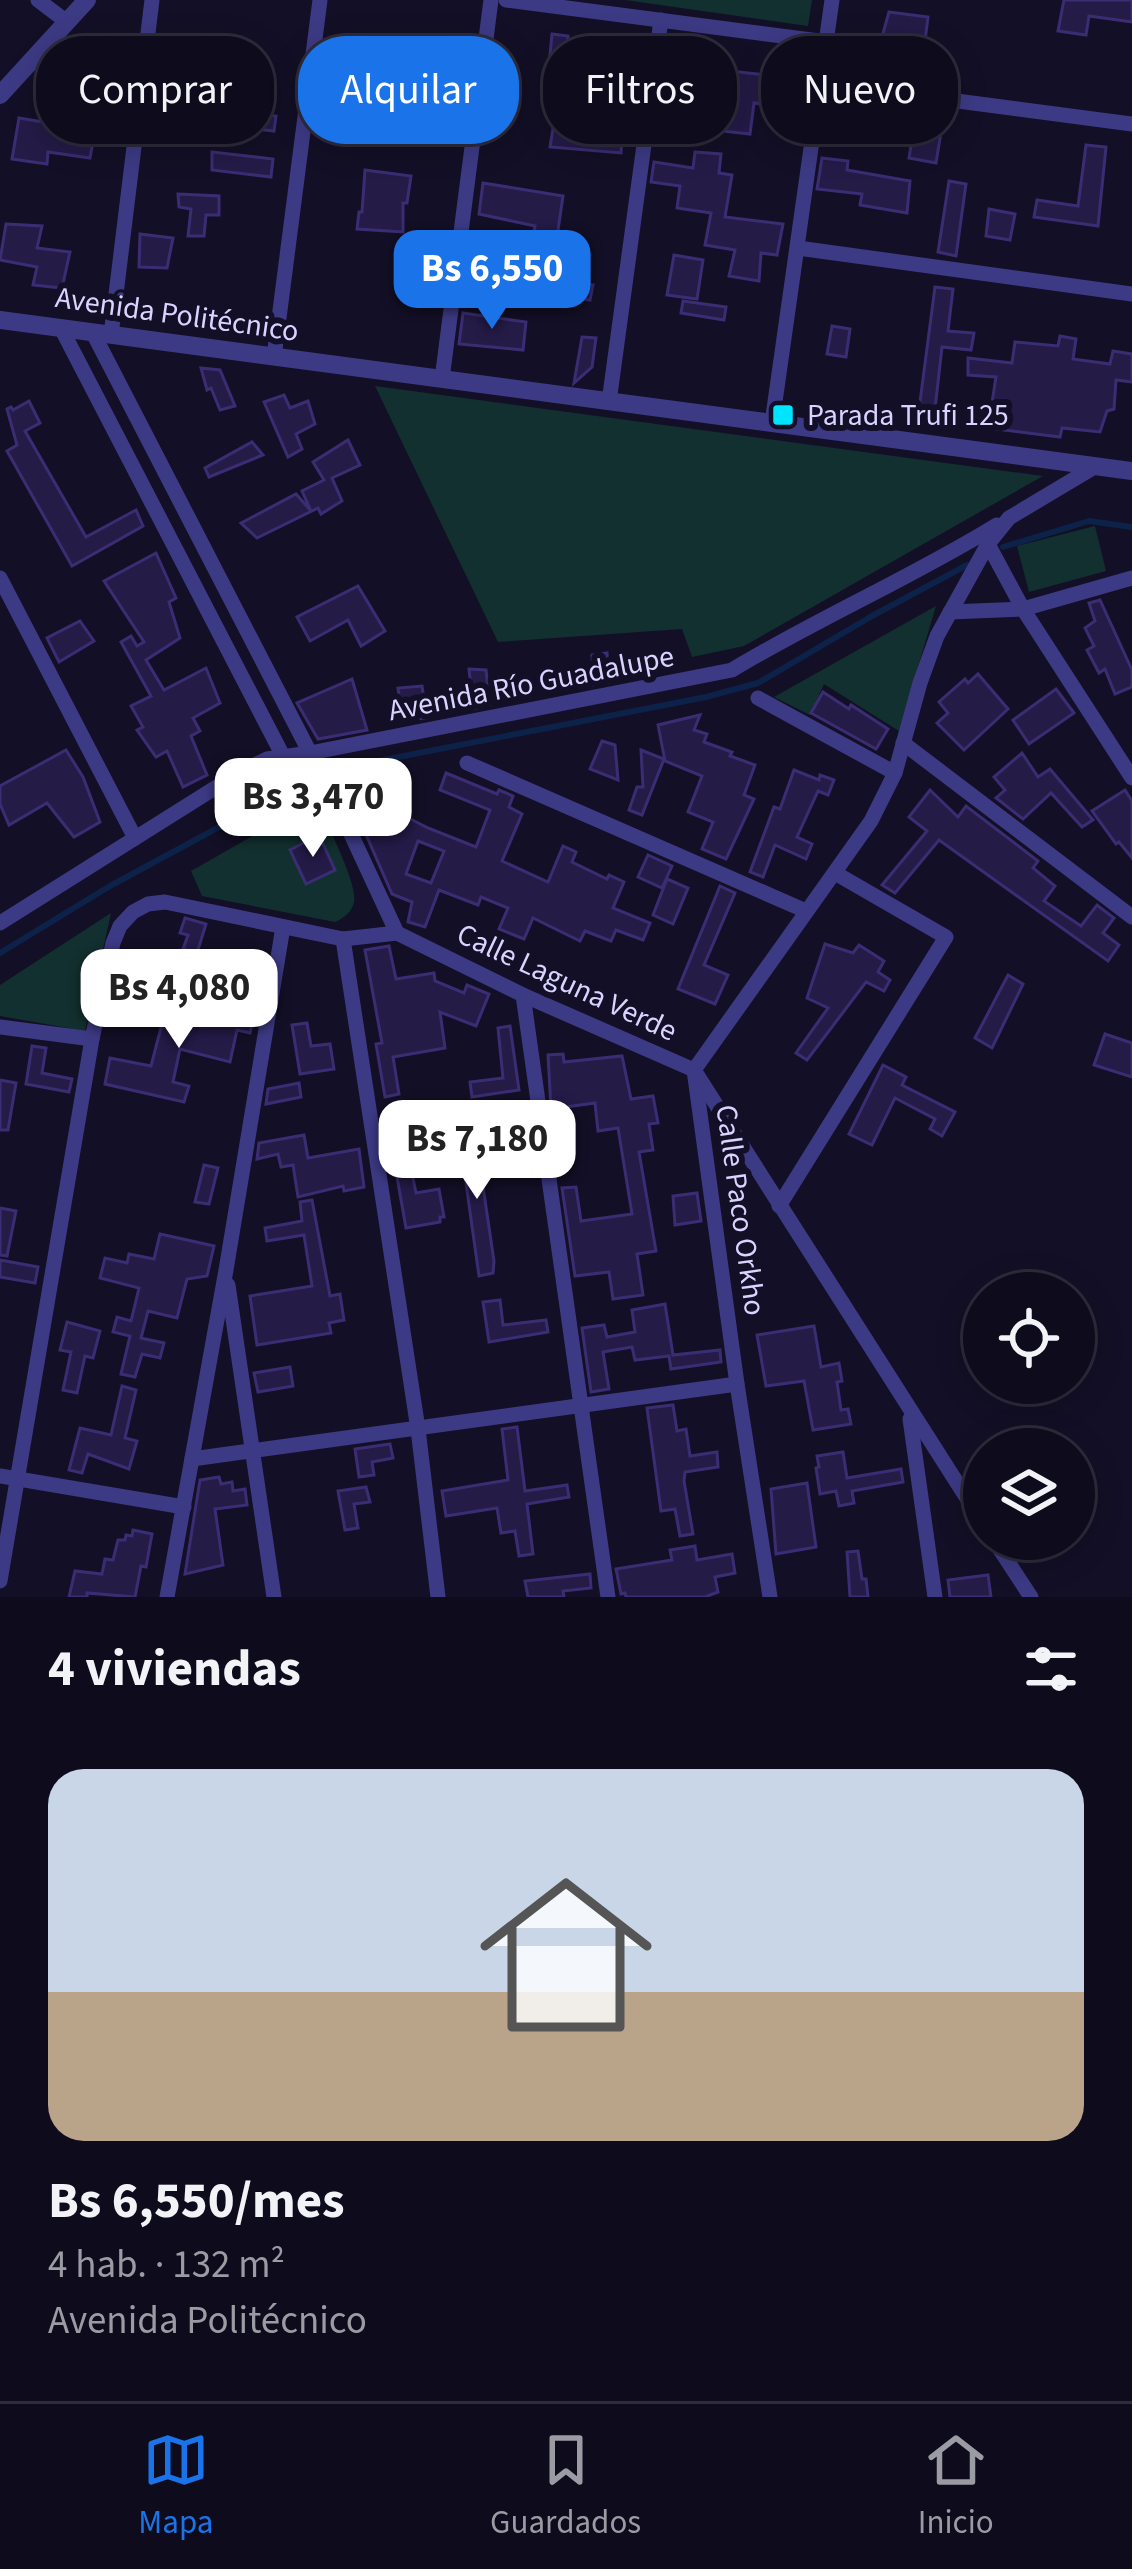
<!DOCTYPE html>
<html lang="es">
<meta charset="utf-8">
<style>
:root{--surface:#0e0b1c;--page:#171425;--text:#f1f3f6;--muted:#9b9ba3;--line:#2e2b3b;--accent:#1a73e8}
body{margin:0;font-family:"Source Sans 3",sans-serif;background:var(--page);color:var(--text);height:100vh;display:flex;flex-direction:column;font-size:45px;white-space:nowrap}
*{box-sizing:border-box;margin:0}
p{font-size:39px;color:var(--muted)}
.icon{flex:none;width:66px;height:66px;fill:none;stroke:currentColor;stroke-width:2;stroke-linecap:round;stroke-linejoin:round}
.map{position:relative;height:1597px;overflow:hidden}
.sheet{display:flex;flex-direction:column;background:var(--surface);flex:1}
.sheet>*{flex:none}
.banner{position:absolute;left:36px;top:36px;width:1062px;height:108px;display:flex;gap:24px}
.controls{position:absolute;left:963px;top:1272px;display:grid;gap:24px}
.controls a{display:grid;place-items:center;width:132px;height:132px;border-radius:50%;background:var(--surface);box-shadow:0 6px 30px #0003,0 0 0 3px var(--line);font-size:60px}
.price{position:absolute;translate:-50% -102px;padding:0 27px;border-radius:24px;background:#fff;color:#222;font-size:39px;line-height:78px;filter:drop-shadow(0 3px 6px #0008)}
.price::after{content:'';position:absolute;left:50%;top:72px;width:36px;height:27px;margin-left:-18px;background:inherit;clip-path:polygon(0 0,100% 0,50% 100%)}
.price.active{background:var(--accent);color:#fff}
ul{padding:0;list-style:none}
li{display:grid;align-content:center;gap:24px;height:636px;padding:0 48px}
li+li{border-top:3px solid var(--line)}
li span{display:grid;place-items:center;height:372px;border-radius:36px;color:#555}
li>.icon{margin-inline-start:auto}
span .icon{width:216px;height:216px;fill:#fffc;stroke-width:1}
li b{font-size:51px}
h2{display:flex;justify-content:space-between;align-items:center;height:144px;padding:0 48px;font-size:51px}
.pill{padding:0 42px;border-radius:48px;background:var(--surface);box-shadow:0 6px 30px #0003,0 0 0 3px var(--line);font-size:42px;line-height:108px}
.pill.active{background:var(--accent);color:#fff}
.tabs{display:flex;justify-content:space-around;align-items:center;height:168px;border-top:3px solid var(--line);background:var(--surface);font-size:33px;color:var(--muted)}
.tabs a{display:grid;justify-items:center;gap:6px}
.tabs .active{color:var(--accent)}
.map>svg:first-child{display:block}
.green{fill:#12302f}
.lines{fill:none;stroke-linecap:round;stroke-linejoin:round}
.stream{stroke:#0c2248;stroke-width:6}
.building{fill:#241b47;stroke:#3b2d73;stroke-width:3;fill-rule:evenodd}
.minor{stroke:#3d3a85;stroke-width:15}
.tertiary{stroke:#3d3a85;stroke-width:18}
.poi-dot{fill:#00e5ff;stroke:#130f26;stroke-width:4.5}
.labels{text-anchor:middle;stroke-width:12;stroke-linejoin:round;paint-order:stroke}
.street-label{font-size:30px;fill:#d9d4ff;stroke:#130f26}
.poi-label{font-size:30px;fill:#d9d4ff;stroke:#130f26;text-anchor:start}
</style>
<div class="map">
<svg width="1132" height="1597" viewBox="0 0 1132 1597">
<rect width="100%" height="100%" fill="#130f26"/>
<g class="green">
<path d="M625 0H812L808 26Z"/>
<path d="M375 386 1043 476 744 646 692 657 682 629 498 642Z"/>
<path d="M1095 526 1106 571 1029 592 1017 546Z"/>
<path d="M936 606 899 731 824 684 810 715 774 697Z"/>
<path d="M316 800C325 821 358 883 354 902 352 912 344 918 335 922L202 896 191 871Z"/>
<path d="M111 913 85 1031 0 1016V985Z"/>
</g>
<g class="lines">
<g class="stream">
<path d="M1003 547 1089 521 1132 527"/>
<path d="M0 953 110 886 306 780 337 769 706 697 758 683 872 616 967 565"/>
</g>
</g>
<g class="building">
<path d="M1064 0H1132V22L1089 16 1086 35 1058 31Z"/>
<path d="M889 12 928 17 925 41 882 37Z"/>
<path d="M552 34 568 36 564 78 548 76Z"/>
<path d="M203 64 253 71 250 114 276 116 274 131 228 126 234 88 205 84Z"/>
<path d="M730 71 766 75 762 104 754 103 750 134 722 131Z"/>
<path d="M358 83 457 93 454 109 402 102 398 114 355 109Z"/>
<path d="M557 104 584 108 581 134 622 138 621 153 550 147Z"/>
<path d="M916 114 943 120 936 163 909 158Z"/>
<path d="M19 118 55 124V121L96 125 90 158 48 152 47 164 12 159Z"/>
<path d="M1086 145 1106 147 1098 226 1034 217 1037 200 1078 206Z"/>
<path d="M212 152 273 159 271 177 212 170Z"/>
<path d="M695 152 721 154 719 173 732 175 725 217 783 224 777 255 761 253 759 281 729 276 735 250 705 245 711 213 677 208 680 186 651 182 654 162 693 168Z"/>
<path d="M822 158 848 161 847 170 910 181 907 213 860 205 862 194 817 189Z"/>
<path d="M365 170 411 176 407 203H403V232L357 229 359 212H362Z"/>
<path d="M949 181 966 184 956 256 938 252Z"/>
<path d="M483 183 563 196 555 251 531 247 535 226 479 214Z"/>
<path d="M178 194 219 196V215H206L204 236H188L191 209 179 207Z"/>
<path d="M989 209 1015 214 1010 240 986 236Z"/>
<path d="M6 224 42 226 37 248 70 252 62 288 33 285 37 267 0 260Z"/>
<path d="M140 234 173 238 167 268 139 267Z"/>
<path d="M674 255 703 260 697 299 667 295Z"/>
<path d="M561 280 593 285 590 300 559 296Z"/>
<path d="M935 287 953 289 948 331 974 333 971 350 942 347 934 418 918 417Z"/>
<path d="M683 301 726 307 724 320 681 313Z"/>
<path d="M463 313 526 322 523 350 459 344Z"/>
<path d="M832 326 850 329 846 357 827 354Z"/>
<path d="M1060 336 1076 339 1073 359 1110 364 1113 351 1132 354V382L1116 380 1114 409 1107 411 1100 432 1062 428 1060 437 988 428 996 377 968 375V358L1012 363 1015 342 1058 346Z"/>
<path d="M582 337 596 338 592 367 574 383Z"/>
<path d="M201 368 220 370 235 406 220 410 211 388 207 390Z"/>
<path d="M284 395 290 408 308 401 315 424 296 434 302 449 288 457 264 402Z"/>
<path d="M29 401 40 423 25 431 86 537 136 510 143 526 72 566 7 451 17 445 7 409 11 407 13 410Z"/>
<path d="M348 440 360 465 332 478 342 501 321 514 318 508 257 538 241 523 296 494 311 511 302 491 324 480 313 462Z"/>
<path d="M252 442 263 455 209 477 205 468Z"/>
<path d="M156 553 176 598 169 602 180 638 146 660 164 690 206 668 220 703 193 718 200 731 191 736 207 775 183 787 167 751 156 757 137 730 143 727 131 706 151 696 121 642 131 636 137 646 144 642 104 581Z"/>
<path d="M358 586 385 631 361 646 348 620 310 641 297 617Z"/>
<path d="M1100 600 1132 670V687L1115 694 1105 669 1099 673 1087 650 1094 646 1085 628 1095 621 1089 603Z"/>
<path d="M80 621 94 641 59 662 47 638Z"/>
<path d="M607 653 609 682 593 685 592 655Z"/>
<path d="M469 669 486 670 490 705 473 709Z"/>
<path d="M978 674 1008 709 964 750 937 723 948 713 939 702 965 679 968 683Z"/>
<path d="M352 679 367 730 318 739 297 703Z"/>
<path d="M422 686 427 718 402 720 398 688Z"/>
<path d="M1056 689 1074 713 1029 744 1013 720Z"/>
<path d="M823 692 849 709 851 705 888 729 876 749 811 713Z"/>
<path d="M700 715 694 730 707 734 704 742 732 752 730 756 755 765 744 795 754 799 726 859 702 849 713 822 688 812 702 776 665 761 658 725Z"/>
<path d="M602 741 615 745 618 780 590 769Z"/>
<path d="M66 750 83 777 100 822 74 837 47 803 9 825 0 804V786Z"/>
<path d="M641 750 664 759 642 815 629 810 637 787H643Z"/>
<path d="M1022 753 1038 777 1050 769 1093 820 1082 827 1051 793 1023 819 996 798 1005 790 994 777Z"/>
<path d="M794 770 819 780 820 775 834 780 828 795 818 791 797 837 812 844 806 859 775 845 763 877 750 872 774 807 780 809Z"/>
<path d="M446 773 497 794 499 790 513 796 509 807 522 814 502 861 548 882 563 846 576 852 572 862 607 879 609 875 624 882 613 908 650 923 643 940 616 930 611 941 585 931 580 941 533 918 524 939 499 929 508 908 481 897 478 905 439 890 425 927 408 922 412 902 392 894 354 807 366 802 402 812 401 814 428 828 476 847 490 810 440 790ZM418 841 444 851 431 883 406 874Z"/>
<path d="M930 790 958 817 966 806 1038 861 1033 868 1055 886 1044 901 1081 926 1097 905 1114 918 1103 933 1119 945 1108 961 939 840 895 893 882 885 927 831 909 817Z"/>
<path d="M1125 790 1132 801V858L1119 842 1116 844 1092 811Z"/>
<path d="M319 835 335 870 306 884 290 850Z"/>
<path d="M648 855 672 866 662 888 638 877Z"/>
<path d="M667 879 688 888 673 924 653 915Z"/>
<path d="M720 886 735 893 704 965 728 975 715 1004 678 989Z"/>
<path d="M185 918 206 924 197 953 183 949 188 935 180 933Z"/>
<path d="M825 944 853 953 859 945 884 961 878 972 890 980 884 991 866 982 807 1060 796 1053 828 1008 807 998Z"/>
<path d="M389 946 396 979 434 973 435 981 464 993 467 985 489 994 476 1026 440 1012 445 1048 393 1057 399 1094 385 1097 376 1044 382 1043 365 950Z"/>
<path d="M185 952 208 958 200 982 177 979Z"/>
<path d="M1008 975 1023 984 992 1048 975 1038Z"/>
<path d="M171 1004 253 1019 250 1033 237 1030 230 1062 180 1049 173 1082 189 1086 184 1102 105 1084 110 1058 151 1066 164 1016 169 1017Z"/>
<path d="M307 1023 311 1046 330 1044 334 1069 300 1074 292 1025Z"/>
<path d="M510 1026 519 1090 472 1097 470 1082 503 1078 498 1028Z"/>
<path d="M1105 1034 1132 1043V1077L1094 1065Z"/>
<path d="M32 1046 46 1048 42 1073 72 1079 69 1092 26 1084Z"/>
<path d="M563 1054 564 1062 622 1056 631 1099 653 1096 658 1123 649 1124 653 1150 639 1152 656 1251 637 1254 643 1295 613 1299 609 1272 575 1276 562 1188 576 1187 581 1221 632 1214 618 1128 598 1131 595 1103 551 1109 548 1055Z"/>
<path d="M883 1065 906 1077 902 1085 955 1112 942 1136 930 1129 935 1119 895 1098 872 1145 849 1134Z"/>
<path d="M0 1080 16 1083 8 1130H0Z"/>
<path d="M299 1083 301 1097 266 1104 268 1089Z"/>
<path d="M472 1124 480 1173 471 1175 481 1173 494 1261 493 1273 479 1276 465 1176 468 1175 457 1126Z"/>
<path d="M304 1135 308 1158 359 1149 364 1187 344 1191 343 1186 298 1197 293 1165 281 1167 278 1154 257 1159 259 1143Z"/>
<path d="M409 1158 416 1193 439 1189 444 1217H440V1222L406 1228 394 1160Z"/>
<path d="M204 1165 218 1168 209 1204 195 1202Z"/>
<path d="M697 1193 701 1221 675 1225 673 1196Z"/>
<path d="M312 1200 330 1296 340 1294 344 1320 329 1323 331 1333 257 1345 250 1296 312 1286 304 1235 267 1241 265 1228 302 1221 300 1202Z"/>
<path d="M0 1208 16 1211 7 1256 0 1255Z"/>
<path d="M160 1234 214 1246 207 1276 187 1279 177 1318 148 1311 141 1338 164 1343 160 1358 142 1354 135 1377 121 1374 130 1336 113 1332 117 1317 131 1321 139 1288 100 1278 105 1258 127 1263 129 1254 154 1259Z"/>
<path d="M0 1260 38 1267 35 1283 0 1277Z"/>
<path d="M500 1300 503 1325 546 1320 548 1332 489 1342 483 1302Z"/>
<path d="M665 1304 673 1355 720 1350 721 1362 671 1369 669 1356 635 1360 632 1347 603 1352 609 1389 591 1392 582 1328 604 1325 607 1337 635 1332 632 1310Z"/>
<path d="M67 1322 100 1331 93 1358 85 1356 77 1393 63 1390 71 1352 60 1350Z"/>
<path d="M814 1326 821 1367 839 1363 842 1381 837 1382 841 1410 848 1409 851 1424 813 1430 804 1381 766 1386 757 1335Z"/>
<path d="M290 1367 293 1386 258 1392 254 1373Z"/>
<path d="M122 1386 136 1390 125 1438 137 1441 129 1469 88 1454 82 1473 69 1470 80 1428 111 1435Z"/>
<path d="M673 1405 677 1431 686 1429 690 1456 717 1452 718 1467 685 1472 684 1481 693 1534 680 1536 675 1509 661 1511 647 1408Z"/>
<path d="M517 1427 525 1491 567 1485 569 1497 527 1504 533 1554 519 1556 515 1531 501 1533 497 1508 446 1516 442 1491 508 1480 502 1429Z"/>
<path d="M390 1444 393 1458 372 1462 374 1475 359 1477 355 1449Z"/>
<path d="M843 1452 847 1478 901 1469 903 1482 852 1491 854 1503 839 1506 836 1491 820 1494 816 1468 819 1467 817 1456Z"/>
<path d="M219 1477 221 1484 232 1482 233 1491 245 1489 247 1505 215 1509 223 1565 185 1574 200 1480Z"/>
<path d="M807 1483 816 1547 776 1554 771 1489Z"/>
<path d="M366 1487 370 1502 354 1504 358 1528 345 1530 338 1491Z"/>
<path d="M133 1530 152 1534 146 1567 141 1566 135 1597 87 1593V1597H69L75 1571 102 1574 105 1559 113 1560 118 1540H125L126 1535 132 1536Z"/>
<path d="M695 1546 697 1560 732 1554 735 1573 715 1577 718 1592 705 1597H626L625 1593 621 1594 616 1569 672 1560 670 1550Z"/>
<path d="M858 1551 862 1579H866L868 1597H850L847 1552Z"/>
<path d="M590 1574 591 1588 563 1591 564 1597H528L525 1581Z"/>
<path d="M988 1575 991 1597H950L948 1580Z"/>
</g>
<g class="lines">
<g class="minor">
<path d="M38 0 67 22"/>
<path d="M506 0 827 42"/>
<path d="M821 83 1132 124"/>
<path d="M798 248 1132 294"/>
<path d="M61 328 283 756"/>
<path d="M93 333 310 753"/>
<path d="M111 335 152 0"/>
<path d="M274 357 320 0"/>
<path d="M442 379 491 0"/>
<path d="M609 402 661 20"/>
<path d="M772 423 832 0"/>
<path d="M988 544 1023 609 1132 778"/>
<path d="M0 578 135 838"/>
<path d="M950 612 1023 609 1132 578"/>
<path d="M758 698 895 773"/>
<path d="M903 743 1132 917"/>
<path d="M467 763 806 911"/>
<path d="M331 791 397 933 523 995 694 1070 984 1525"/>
<path d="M0 923 242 771 267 759 310 753 732 670C818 618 911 578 997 525"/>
<path d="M343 939 418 1429 438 1597"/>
<path d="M523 995 608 1597"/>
<path d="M0 1027 92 1039"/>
<path d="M779 1206 946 937 835 873"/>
<path d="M228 1285 274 1597"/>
<path d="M910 1419 935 1597"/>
<path d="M192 1459 737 1384"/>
<path d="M0 1476 184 1507"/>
<path d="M993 1539 1031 1597"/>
<path d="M0 1581 92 1039 113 943 120 926 133 912 148 904 165 902 343 939 397 933"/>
<path d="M167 1597 226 1270 283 927"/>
<path d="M770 1597 737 1384 694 1070 871 821 895 773 920 683 937 636 988 544 1009 518 1096 466"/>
</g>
<g class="tertiary">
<path d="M0 95 87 0"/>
<path d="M0 320 1132 471"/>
</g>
</g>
<rect class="poi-dot" x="771" y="403" width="24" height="24" rx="6"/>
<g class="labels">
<g class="street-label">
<text transform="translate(177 314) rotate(8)" y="10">Avenida Politécnico</text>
<text transform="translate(531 683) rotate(-11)" y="10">Avenida Río Guadalupe</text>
<text transform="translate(567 982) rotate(25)" y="10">Calle Laguna Verde</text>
<text transform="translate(741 1210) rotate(82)" y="10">Calle Paco Orkho</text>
</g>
<g class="poi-label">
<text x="807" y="425">Parada Trufi 125</text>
</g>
</g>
</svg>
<div class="controls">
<a><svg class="icon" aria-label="locate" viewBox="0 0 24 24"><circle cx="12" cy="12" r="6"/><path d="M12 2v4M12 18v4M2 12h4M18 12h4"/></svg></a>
<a><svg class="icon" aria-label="layers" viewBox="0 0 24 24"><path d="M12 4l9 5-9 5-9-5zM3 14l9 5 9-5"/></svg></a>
</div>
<b class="price active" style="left:492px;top:332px">Bs 6,550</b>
<b class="price" style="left:313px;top:860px">Bs 3,470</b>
<b class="price" style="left:179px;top:1051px">Bs 4,080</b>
<b class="price" style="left:477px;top:1202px">Bs 7,180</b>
<div class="banner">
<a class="pill">Comprar</a>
<a class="pill active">Alquilar</a>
<a class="pill">Filtros</a>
<a class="pill">Nuevo</a>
</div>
</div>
<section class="sheet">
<h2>4 viviendas<svg class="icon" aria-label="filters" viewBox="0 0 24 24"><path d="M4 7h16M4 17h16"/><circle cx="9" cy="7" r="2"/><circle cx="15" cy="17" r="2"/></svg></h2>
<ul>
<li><span style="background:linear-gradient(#c9d6e8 60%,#b9a48a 0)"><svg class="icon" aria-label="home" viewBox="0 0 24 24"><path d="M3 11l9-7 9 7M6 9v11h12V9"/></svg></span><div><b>Bs 6,550/mes</b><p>4 hab. · 132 m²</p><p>Avenida Politécnico</p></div></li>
</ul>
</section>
<nav class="tabs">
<a class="active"><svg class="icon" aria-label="map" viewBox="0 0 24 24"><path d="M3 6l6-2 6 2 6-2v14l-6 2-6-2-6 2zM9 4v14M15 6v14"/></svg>Mapa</a>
<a><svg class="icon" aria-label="saved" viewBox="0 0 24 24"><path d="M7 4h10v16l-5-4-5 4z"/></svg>Guardados</a>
<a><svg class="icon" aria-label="home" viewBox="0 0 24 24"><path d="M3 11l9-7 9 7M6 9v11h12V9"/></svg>Inicio</a>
</nav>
